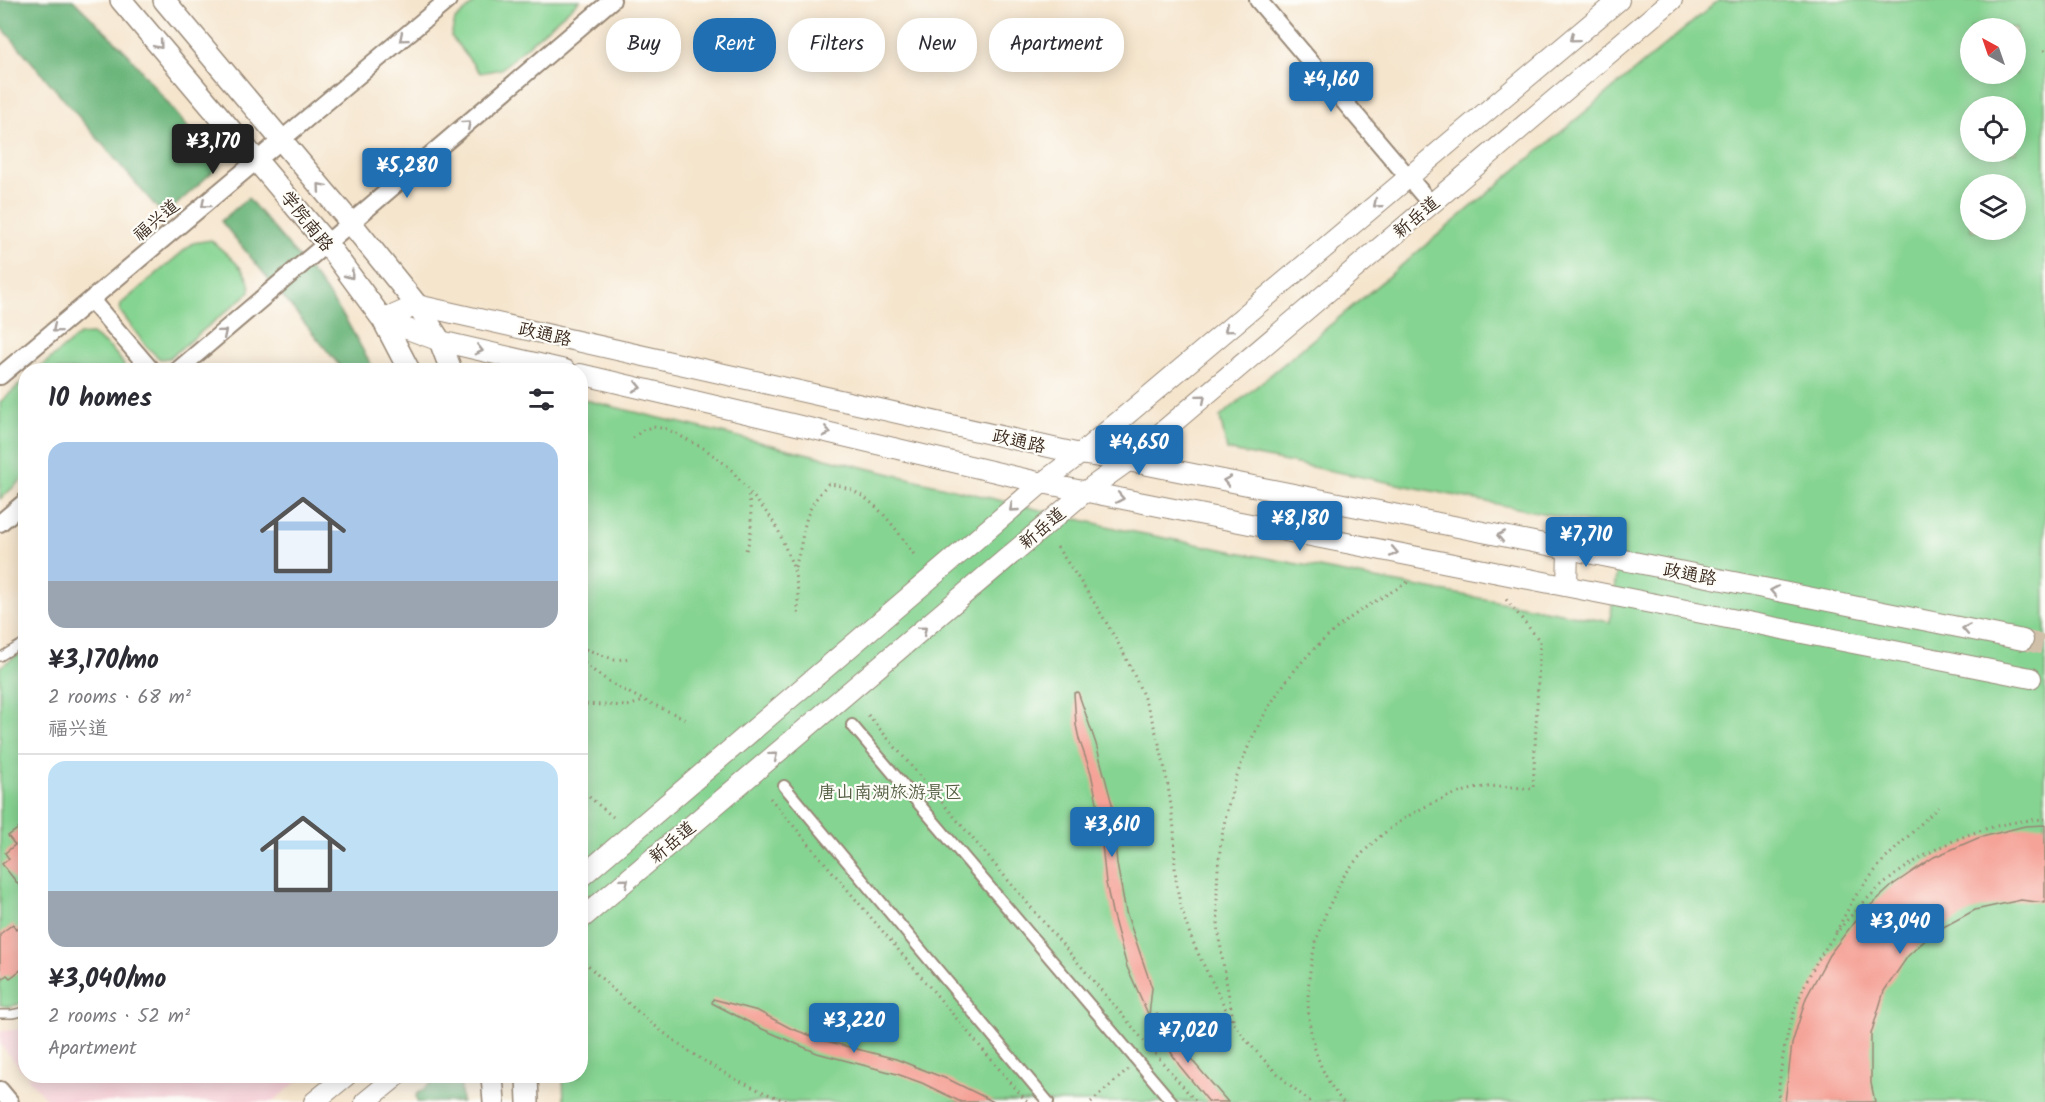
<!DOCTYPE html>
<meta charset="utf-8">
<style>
:root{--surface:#fff;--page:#f2f2f3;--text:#2b2b33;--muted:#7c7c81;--line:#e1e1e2;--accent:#1f6fb2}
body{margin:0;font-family:Kalam,"LXGW WenKai TC",sans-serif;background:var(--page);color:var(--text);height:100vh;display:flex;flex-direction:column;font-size:22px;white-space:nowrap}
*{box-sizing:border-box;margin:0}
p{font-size:20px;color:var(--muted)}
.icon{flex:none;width:33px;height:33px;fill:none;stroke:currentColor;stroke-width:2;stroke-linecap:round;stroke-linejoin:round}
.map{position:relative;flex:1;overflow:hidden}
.side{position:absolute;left:18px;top:363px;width:570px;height:720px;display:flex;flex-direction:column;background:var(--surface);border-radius:24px;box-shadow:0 3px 15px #0003}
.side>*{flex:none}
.hud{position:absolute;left:606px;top:18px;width:570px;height:54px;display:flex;gap:12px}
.needle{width:39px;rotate:320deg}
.fabs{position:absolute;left:1960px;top:18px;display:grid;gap:12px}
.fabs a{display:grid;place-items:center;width:66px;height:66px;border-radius:50%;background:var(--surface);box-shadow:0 3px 15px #0003;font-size:30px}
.price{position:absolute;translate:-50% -51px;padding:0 14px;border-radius:6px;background:var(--accent);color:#fff;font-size:20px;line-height:39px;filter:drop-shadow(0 2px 3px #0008)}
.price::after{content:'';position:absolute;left:50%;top:36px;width:18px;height:14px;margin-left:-9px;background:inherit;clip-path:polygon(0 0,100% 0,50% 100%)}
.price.active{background:#222;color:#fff}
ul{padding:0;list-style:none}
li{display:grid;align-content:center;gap:12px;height:318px;padding:0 30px}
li+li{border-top:2px solid var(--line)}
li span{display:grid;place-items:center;height:186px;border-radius:18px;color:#555}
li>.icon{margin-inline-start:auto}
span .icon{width:108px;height:108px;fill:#fffc;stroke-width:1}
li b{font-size:26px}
h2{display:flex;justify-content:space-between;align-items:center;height:72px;padding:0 30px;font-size:26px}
.pill{padding:0 21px;border-radius:24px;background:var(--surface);box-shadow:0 3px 15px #0003;font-size:21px;line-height:54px}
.pill.active{background:var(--accent);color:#fff}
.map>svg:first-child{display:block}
.built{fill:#f6cfd7}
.green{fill:#86d492;stroke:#607f58;stroke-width:1.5;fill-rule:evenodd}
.forest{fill:#6cb67c;stroke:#54704d;stroke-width:1.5}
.building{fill:#f5a398}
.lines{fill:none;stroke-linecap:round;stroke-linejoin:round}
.secondary-tunnel{stroke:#d0c0aa;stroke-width:20;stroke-dasharray:20 10;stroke-linecap:butt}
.service-casing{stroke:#988876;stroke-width:10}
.pedestrian-casing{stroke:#988876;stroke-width:14}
.tertiary-casing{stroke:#988876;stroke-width:20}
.secondary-casing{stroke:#988876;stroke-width:22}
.primary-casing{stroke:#988876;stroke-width:24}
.path{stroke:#988876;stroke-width:3;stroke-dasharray:1.5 4.5;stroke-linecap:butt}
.service{stroke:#fff;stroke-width:7}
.pedestrian{stroke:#fff;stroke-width:10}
.tertiary{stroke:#fff;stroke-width:16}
.secondary{stroke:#fff;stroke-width:20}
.primary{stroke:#fff;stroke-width:21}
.oneway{stroke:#a79f9a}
.labels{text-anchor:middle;stroke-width:4.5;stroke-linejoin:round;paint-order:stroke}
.street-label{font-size:18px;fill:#3b2a1e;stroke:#fdfcf7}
.park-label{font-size:18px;fill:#525d41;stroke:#fdfcf7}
</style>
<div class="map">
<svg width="2045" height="1102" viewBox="0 0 2045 1102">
<rect width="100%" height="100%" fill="#fdfcf7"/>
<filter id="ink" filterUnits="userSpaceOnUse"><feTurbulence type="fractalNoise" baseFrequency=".0167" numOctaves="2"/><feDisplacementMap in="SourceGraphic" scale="12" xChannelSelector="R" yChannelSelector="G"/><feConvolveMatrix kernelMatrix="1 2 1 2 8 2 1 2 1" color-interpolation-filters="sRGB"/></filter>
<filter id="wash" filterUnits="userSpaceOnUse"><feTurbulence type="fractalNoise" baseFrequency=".008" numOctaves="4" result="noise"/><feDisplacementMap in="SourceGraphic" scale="24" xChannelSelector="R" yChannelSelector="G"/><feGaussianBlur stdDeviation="1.35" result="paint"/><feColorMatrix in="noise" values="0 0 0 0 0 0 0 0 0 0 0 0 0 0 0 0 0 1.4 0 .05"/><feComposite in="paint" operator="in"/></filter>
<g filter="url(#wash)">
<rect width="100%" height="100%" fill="#f5e5cd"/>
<g class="built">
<path d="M25 1029V1074L0 1044V1031Z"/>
<path d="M26 1076H304L272 1102H49Z"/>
</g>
<g class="green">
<path d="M478 0H580L501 69 480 73 451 36 455 20Z"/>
<path d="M1719 0H2045V1102H564L563 1076H580L581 399 1119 529 1365 577 1610 622 1622 529 1227 450 1220 417ZM1971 28H2016V74H1971ZM1971 106H2016V152H1971ZM1971 184H2016V230H1971Z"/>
<path d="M211 240C224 253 252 271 250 292L169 358 160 359 146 346 120 311 121 304 193 243Z"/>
<path d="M92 334C105 344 120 354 126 370H37L79 335Z"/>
<path d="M25 380V477L0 499V402Z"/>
<path d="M25 650 26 1002 9 1007 0 1005V667Z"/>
</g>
<g class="forest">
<path d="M0 0H73L127 53 219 166 164 216 0 25Z"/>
<path d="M248 198 317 279 346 320 374 370H343L221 221Z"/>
<path d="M440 1076H460L462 1102H417L416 1095Z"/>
</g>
<g id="blocks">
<g class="building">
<path d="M1078 692 1096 744 1112 804 1117 864 1126 912 1152 988 1149 1016 1127 967 1112 912 1106 883 1098 807 1091 773 1079 739 1076 725 1074 693Z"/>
<path d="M26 823V894L2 864 9 859 5 853 15 845 8 836Z"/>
<path d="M2045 825V903L2021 900 1975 910 1934 932 1908 956 1884 991 1871 1034V1083L1875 1102H1785L1792 1044 1806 998 1829 955 1858 917 1894 884 1934 857 1978 838 2025 826Z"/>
<path d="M26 922V966L10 978 7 975 0 980V934L13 924 16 929Z"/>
<path d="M713 999 758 1011 790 1028 822 1040 896 1059 952 1081 994 1102H961L922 1083 897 1074 817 1053 760 1028 712 1003Z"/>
<path d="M1157 1014 1184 1051 1228 1102H1209L1179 1065 1150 1019Z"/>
</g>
</g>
</g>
<g filter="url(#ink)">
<use href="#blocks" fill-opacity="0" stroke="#988876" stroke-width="1.5"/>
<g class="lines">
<path class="secondary-tunnel" d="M2023 640 2045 645"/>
<defs>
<g id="service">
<path d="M0 657 26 641"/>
<path d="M0 1014H12L26 1011"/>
</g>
<g id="pedestrian">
<path d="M852 725 1172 1102"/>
<path d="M784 786 1048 1102"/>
</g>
<g id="tertiary">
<path d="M1258 0 1431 204"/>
<path d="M91 300 151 370"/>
<path d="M178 370 612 0"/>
<path d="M0 376 448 0"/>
<path d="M0 523 26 501"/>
<path d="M0 1090 10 1102"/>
</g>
<g id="secondary">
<path d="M383 320 417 305 1080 454 1128 461 2023 640"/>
<path d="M383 320 440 341 565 370"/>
<path d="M580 374 1042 483 2031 678"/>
<path d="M1567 586 1568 550"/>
<path d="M580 878 1042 483 1080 454 1619 0"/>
<path d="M580 920 1086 491 1128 461 1672 0"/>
<path d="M314 1102 346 1076"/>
<path d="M365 1102 397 1076"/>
</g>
<g id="primary">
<path d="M121 0 327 244 383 320 409 370"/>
<path d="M164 0 351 223 417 305 440 341 451 370"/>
<path d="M492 1076 494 1102"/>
<path d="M527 1076 528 1102"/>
</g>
</defs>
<use href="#service" class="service-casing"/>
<use href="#pedestrian" class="pedestrian-casing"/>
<use href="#tertiary" class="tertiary-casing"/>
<use href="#secondary" class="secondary-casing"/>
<use href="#primary" class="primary-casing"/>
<g class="path">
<path d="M2044 50 2045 51"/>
<path d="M633 438 644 429 654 427 667 429 705 449 729 467 771 518 779 532 794 569 798 591V614"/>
<path d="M1057 547C1097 605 1132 658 1154 726 1164 758 1170 795 1174 829 1175 845 1174 862 1176 878 1180 920 1199 957 1218 993 1223 1003 1228 1015 1235 1025 1256 1054 1283 1081 1311 1102"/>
<path d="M746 550C754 531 751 512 748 492"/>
<path d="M795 567C807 531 799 515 828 484 869 487 894 526 915 556"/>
<path d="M580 647 615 660 631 658"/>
<path d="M580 659C610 688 651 703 688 720"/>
<path d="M580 704 627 706 644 701"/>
<path d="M868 715 1196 1102"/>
<path d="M580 789 613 817"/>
<path d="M770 798 1027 1102"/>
<path d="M1836 932 1854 898 1881 863 1938 807"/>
<path d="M580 957C639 1018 708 1074 789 1102"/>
<path d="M1233 1019C1226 979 1217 938 1217 897 1217 795 1259 689 1341 625 1362 608 1386 595 1410 581"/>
<path d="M1091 1102 1128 1070"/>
<path d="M1343 1102C1295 1045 1301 959 1334 896 1338 888 1341 879 1347 872 1365 847 1391 825 1419 810 1436 800 1468 788 1487 787 1502 785 1518 788 1533 789L1540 641 1504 597"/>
<path d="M1778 1102C1780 1059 1789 1017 1808 978 1852 891 1946 823 2045 819"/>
</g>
<use href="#service" class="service"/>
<use href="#pedestrian" class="pedestrian"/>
<use href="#tertiary" class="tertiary"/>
<use href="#secondary" class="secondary"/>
<use href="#primary" class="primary"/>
</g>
<defs><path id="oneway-chevron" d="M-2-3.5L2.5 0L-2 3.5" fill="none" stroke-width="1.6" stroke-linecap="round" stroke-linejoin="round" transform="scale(1.5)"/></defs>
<g class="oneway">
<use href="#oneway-chevron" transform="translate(403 38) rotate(140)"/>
<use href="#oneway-chevron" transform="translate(1574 38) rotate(140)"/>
<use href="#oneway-chevron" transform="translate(159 45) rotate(50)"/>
<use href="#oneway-chevron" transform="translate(467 124) rotate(-41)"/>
<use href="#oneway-chevron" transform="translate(321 187) rotate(-130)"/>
<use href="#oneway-chevron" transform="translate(205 204) rotate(140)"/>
<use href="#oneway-chevron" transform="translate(1377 204) rotate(140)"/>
<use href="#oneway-chevron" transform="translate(350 275) rotate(53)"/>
<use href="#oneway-chevron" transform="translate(56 329) rotate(140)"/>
<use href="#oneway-chevron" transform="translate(1228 329) rotate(140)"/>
<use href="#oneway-chevron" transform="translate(223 333) rotate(-40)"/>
<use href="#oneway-chevron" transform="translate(479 350) rotate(13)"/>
<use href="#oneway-chevron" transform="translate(637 387) rotate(13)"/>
<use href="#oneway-chevron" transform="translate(1202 398) rotate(-40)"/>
<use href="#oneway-chevron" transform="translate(827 432) rotate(13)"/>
<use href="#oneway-chevron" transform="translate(1227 481) rotate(-169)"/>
<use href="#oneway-chevron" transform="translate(1120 498) rotate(11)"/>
<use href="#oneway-chevron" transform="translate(1013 508) rotate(139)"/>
<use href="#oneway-chevron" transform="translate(1501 536) rotate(-169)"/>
<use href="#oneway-chevron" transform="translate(1394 552) rotate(11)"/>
<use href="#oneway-chevron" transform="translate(1774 591) rotate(-169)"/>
<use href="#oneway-chevron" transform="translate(1966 629) rotate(-169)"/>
<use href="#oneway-chevron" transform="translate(923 630) rotate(-40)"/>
<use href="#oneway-chevron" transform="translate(774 756) rotate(-40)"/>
<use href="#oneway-chevron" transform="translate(625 882) rotate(-40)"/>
</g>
</g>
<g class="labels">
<g class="street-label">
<text transform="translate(1416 217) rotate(-40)" y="6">新岳道</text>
<text transform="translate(156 220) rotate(-40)" y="6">福兴道</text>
<text transform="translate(307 221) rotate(51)" y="6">学院南路</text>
<text transform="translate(545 334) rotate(13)" y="6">政通路</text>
<text transform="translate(1019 441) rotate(13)" y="6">政通路</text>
<text transform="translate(1042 528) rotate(-40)" y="6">新岳道</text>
<text transform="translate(1690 574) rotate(11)" y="6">政通路</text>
<text transform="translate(672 842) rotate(-40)" y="6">新岳道</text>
</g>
<g class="park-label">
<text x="890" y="798">唐山南湖旅游景区</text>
</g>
</g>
</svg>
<div class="fabs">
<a><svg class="needle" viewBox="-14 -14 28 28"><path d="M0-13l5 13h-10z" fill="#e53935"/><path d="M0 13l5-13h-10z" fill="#7c7c81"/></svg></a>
<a><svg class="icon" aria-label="locate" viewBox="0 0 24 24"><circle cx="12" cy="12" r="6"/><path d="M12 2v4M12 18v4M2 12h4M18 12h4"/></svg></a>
<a><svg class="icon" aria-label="layers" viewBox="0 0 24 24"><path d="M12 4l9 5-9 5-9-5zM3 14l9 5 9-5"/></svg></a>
</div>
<b class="price" style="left:1331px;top:113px">¥4,160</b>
<b class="price active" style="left:213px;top:175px">¥3,170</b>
<b class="price" style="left:407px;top:199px">¥5,280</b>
<b class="price" style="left:1139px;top:476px">¥4,650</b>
<b class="price" style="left:1300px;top:552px">¥8,180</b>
<b class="price" style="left:1586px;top:568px">¥7,710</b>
<b class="price" style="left:1112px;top:858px">¥3,610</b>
<b class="price" style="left:1900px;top:955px">¥3,040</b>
<b class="price" style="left:854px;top:1054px">¥3,220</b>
<b class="price" style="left:1188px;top:1064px">¥7,020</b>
<div class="hud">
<a class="pill">Buy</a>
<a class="pill active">Rent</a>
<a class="pill">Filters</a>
<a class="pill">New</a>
<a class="pill">Apartment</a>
</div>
<section class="side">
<h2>10 homes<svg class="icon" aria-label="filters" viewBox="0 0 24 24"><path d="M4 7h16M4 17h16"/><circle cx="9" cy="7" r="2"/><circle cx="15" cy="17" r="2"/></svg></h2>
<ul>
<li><span style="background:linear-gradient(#a9c7e8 75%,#9aa5b1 0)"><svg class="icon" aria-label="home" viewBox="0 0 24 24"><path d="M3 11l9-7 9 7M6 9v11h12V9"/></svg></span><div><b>¥3,170/mo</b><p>2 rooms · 68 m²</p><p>福兴道</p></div></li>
<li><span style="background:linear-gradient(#bfe0f5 70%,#9aa5b1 0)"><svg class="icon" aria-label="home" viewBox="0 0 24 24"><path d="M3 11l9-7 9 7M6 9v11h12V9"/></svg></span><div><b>¥3,040/mo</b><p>2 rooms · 52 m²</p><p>Apartment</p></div></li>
</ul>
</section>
</div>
